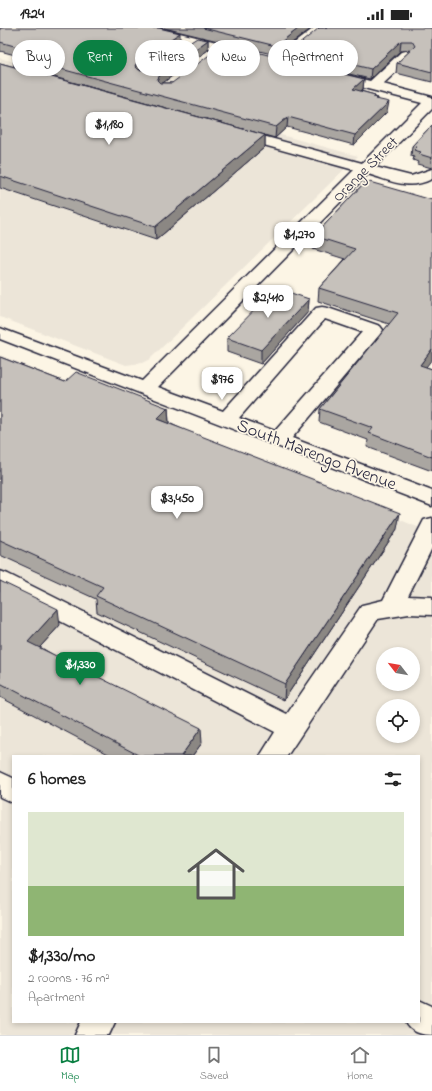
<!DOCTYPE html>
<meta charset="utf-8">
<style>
:root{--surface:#fff;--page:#f6f6f6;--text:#222;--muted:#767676;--line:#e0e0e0;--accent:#0b8043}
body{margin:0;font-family:"Indie Flower",sans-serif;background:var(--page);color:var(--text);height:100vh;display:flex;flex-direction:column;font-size:15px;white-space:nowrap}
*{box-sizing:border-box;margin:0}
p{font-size:13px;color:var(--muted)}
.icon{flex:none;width:22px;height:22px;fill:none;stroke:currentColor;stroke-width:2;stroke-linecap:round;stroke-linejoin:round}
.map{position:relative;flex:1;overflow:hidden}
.side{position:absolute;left:12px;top:727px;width:408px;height:268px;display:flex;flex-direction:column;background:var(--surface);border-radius:0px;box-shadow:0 2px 6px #0003}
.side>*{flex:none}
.hud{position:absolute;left:12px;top:12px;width:408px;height:36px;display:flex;gap:8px}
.needle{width:26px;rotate:301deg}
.buttons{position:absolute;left:376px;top:619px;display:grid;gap:8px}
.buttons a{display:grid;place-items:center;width:44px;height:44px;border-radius:50%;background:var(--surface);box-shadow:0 2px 6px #0003;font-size:20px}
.price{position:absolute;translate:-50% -34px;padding:0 9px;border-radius:8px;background:#fff;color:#222;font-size:13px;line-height:26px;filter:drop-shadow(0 1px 2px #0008)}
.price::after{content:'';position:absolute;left:50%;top:24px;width:12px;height:9px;margin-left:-6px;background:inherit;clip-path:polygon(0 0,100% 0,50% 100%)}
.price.current{background:var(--accent);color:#fff}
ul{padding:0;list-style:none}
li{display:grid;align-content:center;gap:8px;height:212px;padding:0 16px}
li+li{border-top:1px solid var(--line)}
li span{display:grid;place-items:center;height:124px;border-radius:0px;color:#555}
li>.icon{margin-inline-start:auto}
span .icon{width:72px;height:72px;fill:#fffc;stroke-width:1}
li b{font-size:17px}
h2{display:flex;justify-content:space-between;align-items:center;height:48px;padding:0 16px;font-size:17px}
.tag{padding:0 14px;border-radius:18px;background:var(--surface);box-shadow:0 2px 6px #0003;font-size:14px;line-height:36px}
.tag.current{background:var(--accent);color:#fff}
.status{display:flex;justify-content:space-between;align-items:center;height:28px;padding:0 20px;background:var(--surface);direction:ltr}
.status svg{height:11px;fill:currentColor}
.menu{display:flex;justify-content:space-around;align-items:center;height:56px;border-top:1px solid var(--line);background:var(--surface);font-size:11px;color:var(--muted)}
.menu a{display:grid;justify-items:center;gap:2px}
.menu .current{color:var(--accent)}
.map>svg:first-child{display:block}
.built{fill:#ece5d8;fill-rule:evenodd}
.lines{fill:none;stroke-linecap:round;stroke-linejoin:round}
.minor-casing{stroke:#22223b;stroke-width:3}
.minor{fill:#fcf5e5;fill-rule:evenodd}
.wall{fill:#aaa6a1;stroke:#22223b}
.shaded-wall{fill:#8b8783;stroke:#22223b}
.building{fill:#c6c1bb;stroke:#22223b}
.labels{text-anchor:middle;stroke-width:3.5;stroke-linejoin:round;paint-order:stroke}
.far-street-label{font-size:15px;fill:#22223b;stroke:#fcf5e5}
.street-label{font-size:18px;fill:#22223b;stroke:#fcf5e5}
</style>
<div class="status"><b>19:24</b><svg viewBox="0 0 49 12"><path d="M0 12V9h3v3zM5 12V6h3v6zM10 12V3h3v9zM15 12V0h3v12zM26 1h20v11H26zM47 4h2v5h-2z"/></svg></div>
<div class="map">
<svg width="432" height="1007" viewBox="0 0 432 1007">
<rect width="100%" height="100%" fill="#fcf5e5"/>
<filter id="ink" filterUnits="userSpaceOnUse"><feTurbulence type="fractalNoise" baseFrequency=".025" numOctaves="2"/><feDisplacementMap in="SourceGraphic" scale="8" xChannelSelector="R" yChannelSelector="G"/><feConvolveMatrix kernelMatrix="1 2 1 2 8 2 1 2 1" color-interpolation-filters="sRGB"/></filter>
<g filter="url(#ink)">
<g class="built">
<path d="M0 30 358 128 150 331 142 335 126 337 0 289Z"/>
<path d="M0 327 432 505V1007H0ZM383 626H413V656H383ZM383 678H413V708H383ZM13 728H419V994H13Z"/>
</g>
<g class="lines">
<defs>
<g id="minor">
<path d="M137 0H159L254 23 256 26 254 29 249 30 139 3Z"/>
<path d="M314 0H328L283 37H273L271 34 273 31Z"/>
<path d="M406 23 411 24 413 27 411 30 383 56 432 69V81L375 139 411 148 432 141V151C409 163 391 153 368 146L158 359 223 383 316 280 322 279 328 280 380 298 383 302 380 306 292 410 432 463V478L0 311V300L142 353 354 142 231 108 229 105 231 102 236 101 241 102 362 135 422 75 329 51 327 48 329 45 334 44 370 53 401 24ZM325 291 362 304 275 403 239 390Z"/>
<path d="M432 490V520L408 568 432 569V587L409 586 378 591 287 728H260L275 704 0 562V543L8 546 287 686 362 577 383 572 424 492Z"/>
<path d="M0 744 13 750V775L0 769Z"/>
<path d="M419 972 432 978V1007C422 1007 410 1004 406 994H419Z"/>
<path d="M81 994H115L109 1007H75Z"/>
</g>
</defs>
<use href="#minor" class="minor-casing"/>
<use href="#minor" class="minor"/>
</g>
<g class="wall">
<path d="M0 0 180 15 140 42 149 41 208 12V22L162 55 364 51 363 61 361 63 375 67V69L378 70V72L387 84 354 117 287 99 275 110 14 38 13 28 15 27 0 23Z"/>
<path d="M164 0H312L276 27Z"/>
<path d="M432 0V54L396 45 397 35 411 22 400 23 370 51 291 32 292 22Z"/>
<path d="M0 35 265 107V119L156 212 0 160Z"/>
<path d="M432 97V140L417 136 418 134 413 132 414 129 411 128 412 118Z"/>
<path d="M366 153 426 339 432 341V443L367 419 368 412 319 394 320 381 389 296 318 273 319 260 345 231 313 221 314 208Z"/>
<path d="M279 265 309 271 308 284 261 336 227 324V310Z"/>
<path d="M0 329 65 354 168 380 169 395 397 501 284 672 97 584 96 571 0 527Z"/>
<path d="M0 553 60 597 40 619 202 715 192 728H112L0 669Z"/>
</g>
<g class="shaded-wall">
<path d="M299 0H312L276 27V18Z"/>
<path d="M180 5V15L138 43 135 38 138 33Z"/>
<path d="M208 12V22L160 57 157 52 160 47Z"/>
<path d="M401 13 400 23 370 51 371 41Z"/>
<path d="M364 51 363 61 352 71 353 61Z"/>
<path d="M389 74 387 84 354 117 355 107Z"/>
<path d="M288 89 287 99 275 110 276 99Z"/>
<path d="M265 107V119L156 212 155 199Z"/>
<path d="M309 271 308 284 261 336V322Z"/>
<path d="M432 321V331L418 350 420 337Z"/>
<path d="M168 380 169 396 157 391Z"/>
<path d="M400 485 397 501 284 672 285 656Z"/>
<path d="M58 581 60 597 31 629 28 614Z"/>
<path d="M201 700 202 715 192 728H181Z"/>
</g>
<g class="building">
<path d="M0 0H159L180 5 138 33 135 38 139 42 149 41 197 10 208 12 160 47 157 52 160 55H172L224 16 364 51 353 61 375 67 373 69 378 70 376 71 389 74 355 107 288 89 276 99 13 28 25 21 0 14Z"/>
<path d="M203 0H299L276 18Z"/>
<path d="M319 0H432V44L397 35 415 18 412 13H401L371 41 292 22Z"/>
<path d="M0 35 265 107 155 199 0 148Z"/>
<path d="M432 97V130L419 126 421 124 414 122 417 119 412 118Z"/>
<path d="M366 153 432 172V321L420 337 432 341V429L369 405 373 400 320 381 398 285 319 260 355 221 314 208Z"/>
<path d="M282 262 309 271 261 322 227 310 273 263 279 265Z"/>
<path d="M0 329 65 354 76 344 168 380 157 391 400 485 285 656 96 568 103 559 0 512Z"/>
<path d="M0 553 58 581 28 614 201 700 181 728H140L0 655Z"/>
</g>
</g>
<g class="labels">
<g class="far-street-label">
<text transform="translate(365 141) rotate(-45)" y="5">Orange Street</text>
</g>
<g class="street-label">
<text transform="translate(317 426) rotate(21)" y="6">South Marengo Avenue</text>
</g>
</g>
</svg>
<div class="buttons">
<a><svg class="needle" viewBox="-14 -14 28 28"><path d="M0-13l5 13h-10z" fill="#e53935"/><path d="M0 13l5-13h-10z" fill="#767676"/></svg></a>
<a><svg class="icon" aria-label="locate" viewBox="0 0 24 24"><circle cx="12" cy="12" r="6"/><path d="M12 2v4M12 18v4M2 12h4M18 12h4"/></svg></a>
</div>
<b class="price" style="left:109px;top:118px">$1,180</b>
<b class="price" style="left:299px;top:228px">$1,270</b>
<b class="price" style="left:268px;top:291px">$2,410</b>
<b class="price" style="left:222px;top:373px">$976</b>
<b class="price" style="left:177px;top:492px">$3,450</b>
<b class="price current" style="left:80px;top:658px">$1,330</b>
<div class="hud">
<a class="tag">Buy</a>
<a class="tag current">Rent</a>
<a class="tag">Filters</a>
<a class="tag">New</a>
<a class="tag">Apartment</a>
</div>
<section class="side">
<h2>6 homes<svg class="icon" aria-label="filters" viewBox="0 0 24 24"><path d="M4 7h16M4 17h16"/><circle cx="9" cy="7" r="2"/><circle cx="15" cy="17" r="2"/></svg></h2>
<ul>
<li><span style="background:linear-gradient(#dfe7d0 60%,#8fb573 0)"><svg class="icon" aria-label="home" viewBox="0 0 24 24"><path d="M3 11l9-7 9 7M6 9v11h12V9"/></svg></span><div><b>$1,330/mo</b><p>2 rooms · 76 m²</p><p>Apartment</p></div></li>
</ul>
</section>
</div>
<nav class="menu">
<a class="current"><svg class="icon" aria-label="map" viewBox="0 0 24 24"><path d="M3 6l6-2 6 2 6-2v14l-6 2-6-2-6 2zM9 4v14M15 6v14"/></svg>Map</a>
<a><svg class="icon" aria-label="saved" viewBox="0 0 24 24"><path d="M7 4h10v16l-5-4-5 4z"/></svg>Saved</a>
<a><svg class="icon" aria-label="home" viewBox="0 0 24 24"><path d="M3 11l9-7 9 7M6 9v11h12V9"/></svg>Home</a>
</nav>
